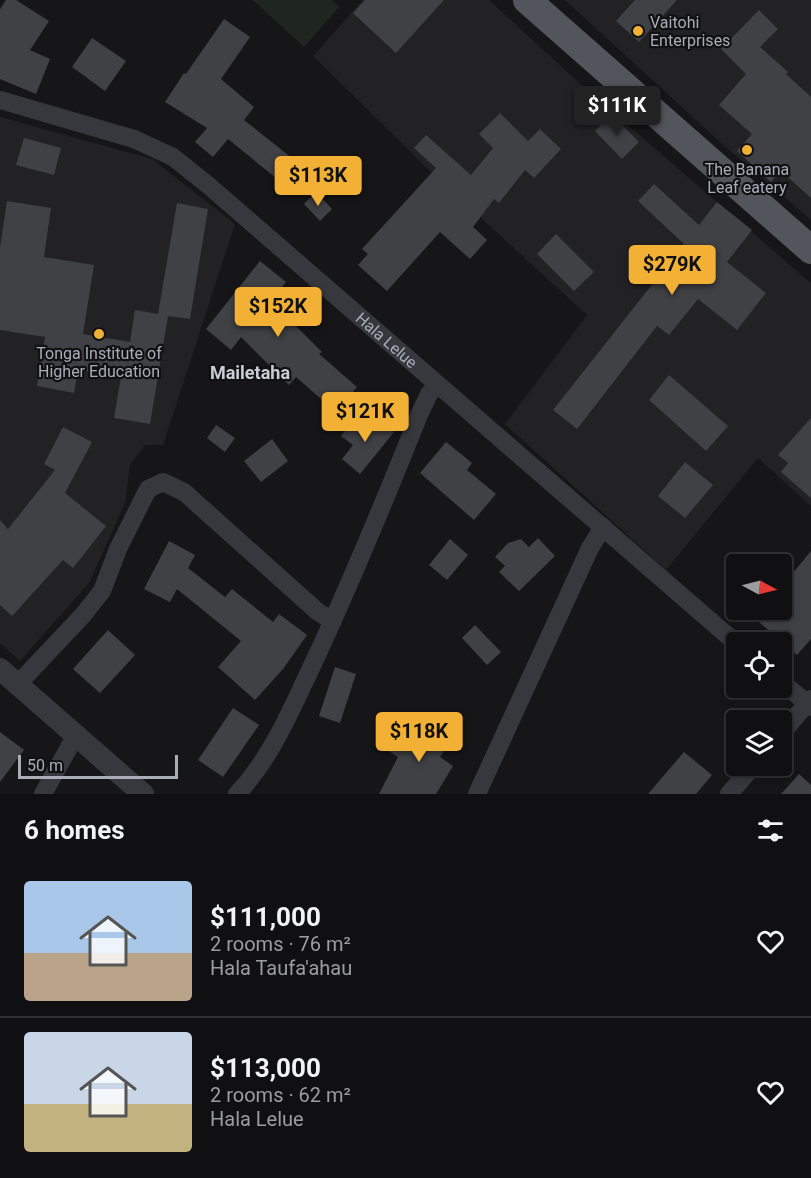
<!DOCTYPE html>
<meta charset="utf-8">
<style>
:root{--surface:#101012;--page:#1e1e20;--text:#f1f3f6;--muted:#9c9d9f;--line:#303032;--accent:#f2b134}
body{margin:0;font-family:Roboto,sans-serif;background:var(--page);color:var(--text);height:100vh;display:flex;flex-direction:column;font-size:22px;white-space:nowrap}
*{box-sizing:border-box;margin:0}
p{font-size:20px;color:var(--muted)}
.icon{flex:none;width:33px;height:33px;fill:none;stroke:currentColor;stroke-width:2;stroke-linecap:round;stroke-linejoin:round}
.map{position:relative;height:794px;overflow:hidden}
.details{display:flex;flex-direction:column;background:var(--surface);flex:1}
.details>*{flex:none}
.needle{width:39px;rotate:97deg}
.buttons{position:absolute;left:726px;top:554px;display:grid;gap:12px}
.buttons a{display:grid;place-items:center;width:66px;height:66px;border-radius:6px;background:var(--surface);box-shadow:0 3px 9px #0003,0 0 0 2px var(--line);font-size:30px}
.scale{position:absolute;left:18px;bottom:15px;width:160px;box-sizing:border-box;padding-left:6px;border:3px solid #a8adb8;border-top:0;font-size:16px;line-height:21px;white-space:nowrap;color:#a8adb8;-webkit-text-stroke:4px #111113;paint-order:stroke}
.price{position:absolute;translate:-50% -51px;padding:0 14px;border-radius:6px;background:var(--accent);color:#111;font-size:20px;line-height:39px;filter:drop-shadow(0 2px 3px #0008)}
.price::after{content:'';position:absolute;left:50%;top:36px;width:18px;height:14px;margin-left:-9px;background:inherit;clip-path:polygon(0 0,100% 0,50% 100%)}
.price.current{background:#222;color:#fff}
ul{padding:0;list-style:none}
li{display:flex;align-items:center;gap:18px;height:150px;padding:0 24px}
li+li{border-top:2px solid var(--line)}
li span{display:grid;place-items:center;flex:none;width:168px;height:120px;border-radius:6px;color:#555}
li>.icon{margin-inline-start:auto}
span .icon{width:72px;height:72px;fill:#fffc;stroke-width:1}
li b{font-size:26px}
h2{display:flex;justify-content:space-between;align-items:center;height:72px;padding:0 24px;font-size:26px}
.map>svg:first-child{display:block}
.built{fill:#222225}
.green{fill:#1e261f}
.building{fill:#404145}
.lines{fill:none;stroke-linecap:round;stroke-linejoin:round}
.minor{stroke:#37383d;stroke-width:18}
.tertiary{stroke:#37383d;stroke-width:22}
.primary{stroke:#53555c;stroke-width:28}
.poi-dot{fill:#f2b134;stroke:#111113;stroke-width:2}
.labels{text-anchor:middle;stroke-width:4.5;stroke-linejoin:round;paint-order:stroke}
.poi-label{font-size:16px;fill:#a8adb8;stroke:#111113}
.street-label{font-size:16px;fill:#a8adb8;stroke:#111113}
.neighbourhood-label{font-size:18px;font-weight:bold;fill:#c9ccd4;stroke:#111113}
</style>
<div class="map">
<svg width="811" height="794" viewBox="0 0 811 794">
<rect width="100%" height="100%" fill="#161618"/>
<g class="built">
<path d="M363 0H489L587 90 811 283V506L758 458 666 570 505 424 587 315 434 175 313 56Z"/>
<path d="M565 0H811V220L721 143Z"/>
<path d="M0 117 152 159 235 224 163 445H145L130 465 125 503 89 583 20 661 0 643Z"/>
</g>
<path class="green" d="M253 0H332L339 7 304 47Z"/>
<g class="building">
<path d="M6 0H16L49 21 30 50 50 59 36 94 0 79V9Z"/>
<path d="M365 0H444L396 53 353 13Z"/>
<path d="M635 0H677L639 42 616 21Z"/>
<path d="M759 10 778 29 760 47 788 72 786 74 811 97V198L781 171 771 182 737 151 752 134 719 105 746 74 721 49Z"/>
<path d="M224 19 250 37 221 79 254 107 244 120 292 158 276 178 228 139 213 157 195 142 207 128 165 102 184 73 186 74Z"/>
<path d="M92 38 126 61 105 91 72 67Z"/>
<path d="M500 113 528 141 540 129 561 149 534 178 525 170 499 203 494 199 473 227 487 240 470 259 440 232 387 291 358 265 368 254 362 249 436 168 414 148 426 135 471 175 493 148 479 134Z"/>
<path d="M611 114 639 142 622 159 595 131Z"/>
<path d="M24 138 61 148 54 175 16 165Z"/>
<path d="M654 184 699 225 717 202 752 230 727 262 766 293 737 330 698 299 669 335 657 326 577 429 553 410 684 244 638 201Z"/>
<path d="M316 192 332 209 320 221 304 204Z"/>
<path d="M7 201 51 208 44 257 94 265 83 334 130 342 135 310 158 314 177 203 208 209 190 319 168 316 150 424 114 418 121 377 78 370 74 393 37 386 45 337 0 330V248Z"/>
<path d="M556 234 594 272 574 291 537 254Z"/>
<path d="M260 261 286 282 271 301 322 352 319 354 357 387 336 412 296 377 289 385 241 337 231 350 206 329Z"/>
<path d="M669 375 728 426 706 451 649 400Z"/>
<path d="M375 417 394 432 360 474 342 459 353 445 341 436 354 419 366 428Z"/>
<path d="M811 418V498L781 472 788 463 778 455Z"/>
<path d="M216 425 235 438 225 452 207 438Z"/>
<path d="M63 427 92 442 65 493 106 526 73 568 63 560 12 616 0 605V520L8 529 55 470 44 464Z"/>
<path d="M272 439 288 461 261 482 244 461Z"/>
<path d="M446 442 472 463 467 470 496 494 474 520 420 473Z"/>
<path d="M685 462 713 485 685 518 658 496Z"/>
<path d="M538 538 555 556 519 591 499 572 505 566 495 557 508 543 521 539 529 547Z"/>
<path d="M450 539 468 555 447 580 429 565Z"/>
<path d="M169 541 195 555 188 568 225 597 232 589 273 622 279 614 307 635 283 669 255 700 218 667 241 641 177 589 170 602 144 589Z"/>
<path d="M811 551V639L797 655 744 609H782V586Z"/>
<path d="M475 625 501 652 487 665 462 638Z"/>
<path d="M108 630 135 655 100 693 73 669Z"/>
<path d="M335 667 356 674 340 723 319 716Z"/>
<path d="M233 708 259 725 223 777 198 760Z"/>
<path d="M429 721 453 737 440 757 453 766 436 794H379L398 757 387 750 400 730 417 741Z"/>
<path d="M0 732 24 750 0 782Z"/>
<path d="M684 752 712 775 696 794H648Z"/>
<path d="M799 774 811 785V794H781Z"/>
</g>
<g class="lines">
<g class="minor">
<path id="s1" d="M0 100 134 139 173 157 208 185 736 643"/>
<path d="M782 682 811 707"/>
<path d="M18 684 83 615 102 591 118 549 148 489 163 482 184 492 318 612 333 621"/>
<path d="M782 733 811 699"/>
<path d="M43 794 76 735"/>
<path d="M237 794C271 758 290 712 311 668 350 585 385 500 419 415L429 394 437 384"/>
<path d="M477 794 590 548 603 527"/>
<path d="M729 794 754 765"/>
</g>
<path class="tertiary" d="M0 669 143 794"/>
<path class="primary" d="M527 0 811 250"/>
</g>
<g class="poi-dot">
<circle cx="638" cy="31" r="6"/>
<circle cx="747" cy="150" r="6"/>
<circle cx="99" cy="334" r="6"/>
</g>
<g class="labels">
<g class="poi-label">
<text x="650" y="28" text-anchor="start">Vaitohi<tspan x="650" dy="18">Enterprises</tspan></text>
<text x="747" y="175">The Banana<tspan x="747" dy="18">Leaf eatery</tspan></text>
<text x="99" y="359">Tonga Institute of<tspan x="99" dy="18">Higher Education</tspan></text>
</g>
<g class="street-label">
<text dy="6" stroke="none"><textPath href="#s1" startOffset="464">Hala Lelue</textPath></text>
</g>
<g class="neighbourhood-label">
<text x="250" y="379">Mailetaha</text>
</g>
</g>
</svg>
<div class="buttons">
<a><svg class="needle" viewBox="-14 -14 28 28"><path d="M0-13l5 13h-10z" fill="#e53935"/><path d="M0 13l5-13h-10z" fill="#9c9d9f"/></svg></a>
<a><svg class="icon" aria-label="locate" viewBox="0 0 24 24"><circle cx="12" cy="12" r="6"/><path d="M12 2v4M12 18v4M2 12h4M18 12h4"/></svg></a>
<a><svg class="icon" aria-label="layers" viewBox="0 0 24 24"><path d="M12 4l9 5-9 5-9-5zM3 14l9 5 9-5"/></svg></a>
</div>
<div class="scale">50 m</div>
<b class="price current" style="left:617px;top:137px">$111K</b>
<b class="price" style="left:318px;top:207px">$113K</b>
<b class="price" style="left:672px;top:296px">$279K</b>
<b class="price" style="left:278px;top:338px">$152K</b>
<b class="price" style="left:365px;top:443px">$121K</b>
<b class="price" style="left:419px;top:763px">$118K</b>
</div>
<section class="details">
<h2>6 homes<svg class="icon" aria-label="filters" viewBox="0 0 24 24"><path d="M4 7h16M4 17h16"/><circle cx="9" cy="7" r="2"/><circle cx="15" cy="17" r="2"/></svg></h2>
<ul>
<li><span style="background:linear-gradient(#a9c7e8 60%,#b9a48a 0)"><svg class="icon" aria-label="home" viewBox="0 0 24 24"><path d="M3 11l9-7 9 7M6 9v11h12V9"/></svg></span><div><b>$111,000</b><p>2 rooms · 76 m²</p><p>Hala Taufa'ahau</p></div><svg class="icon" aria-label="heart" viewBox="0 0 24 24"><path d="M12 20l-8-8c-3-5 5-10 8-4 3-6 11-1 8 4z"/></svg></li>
<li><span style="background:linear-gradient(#c9d6e8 60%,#c2b280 0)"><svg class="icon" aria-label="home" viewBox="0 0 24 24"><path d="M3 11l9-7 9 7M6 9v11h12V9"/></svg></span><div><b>$113,000</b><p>2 rooms · 62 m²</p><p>Hala Lelue</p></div><svg class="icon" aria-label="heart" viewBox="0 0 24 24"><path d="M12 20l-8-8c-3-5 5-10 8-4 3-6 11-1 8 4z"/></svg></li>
</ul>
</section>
